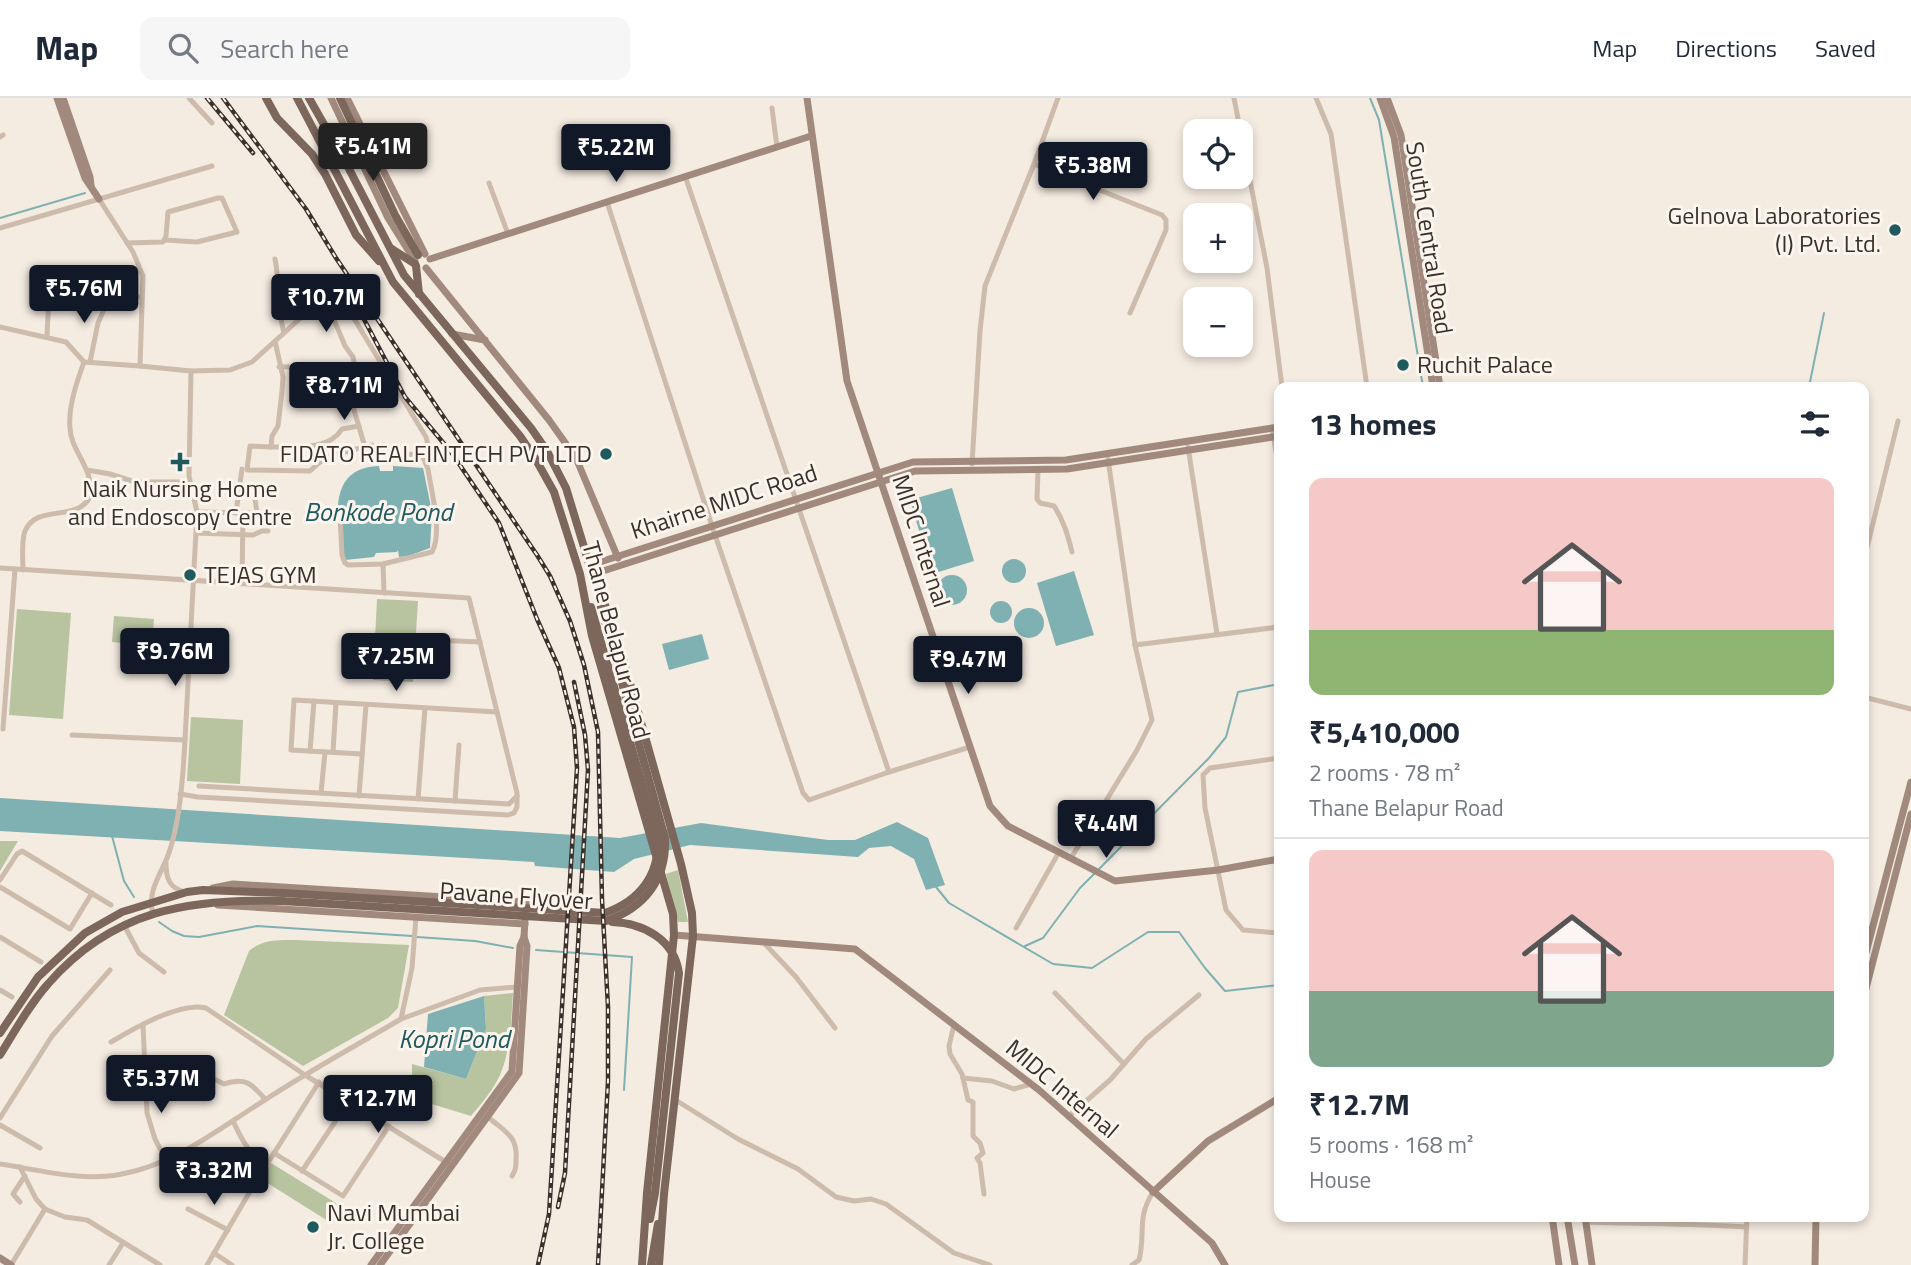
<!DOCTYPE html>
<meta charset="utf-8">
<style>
:root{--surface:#fff;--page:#f6f6f7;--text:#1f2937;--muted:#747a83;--line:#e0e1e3;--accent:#111827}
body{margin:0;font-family:"Titillium Web",sans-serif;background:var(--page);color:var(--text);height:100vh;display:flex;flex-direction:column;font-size:26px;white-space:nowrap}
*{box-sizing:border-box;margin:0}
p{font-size:23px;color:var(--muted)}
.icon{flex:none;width:38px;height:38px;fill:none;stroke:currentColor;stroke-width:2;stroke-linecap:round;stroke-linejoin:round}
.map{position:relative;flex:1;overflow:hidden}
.drawer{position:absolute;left:1274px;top:284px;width:595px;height:840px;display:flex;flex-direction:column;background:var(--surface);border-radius:14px;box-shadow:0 4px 10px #0003}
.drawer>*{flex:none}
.buttons{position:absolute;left:1183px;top:21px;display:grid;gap:14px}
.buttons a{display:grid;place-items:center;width:70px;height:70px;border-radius:14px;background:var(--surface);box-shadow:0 4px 10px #0003;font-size:35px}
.price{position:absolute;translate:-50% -60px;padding:0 16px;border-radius:7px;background:var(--accent);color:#fff;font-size:23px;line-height:46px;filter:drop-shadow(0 2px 4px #0008)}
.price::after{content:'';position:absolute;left:50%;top:42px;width:21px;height:16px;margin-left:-10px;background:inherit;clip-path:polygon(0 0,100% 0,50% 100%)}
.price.active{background:#222;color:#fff}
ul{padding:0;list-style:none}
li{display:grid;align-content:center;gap:14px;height:371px;padding:0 35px}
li+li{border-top:2px solid var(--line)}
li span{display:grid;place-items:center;height:217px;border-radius:14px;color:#555}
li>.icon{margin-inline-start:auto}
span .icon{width:126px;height:126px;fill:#fffc;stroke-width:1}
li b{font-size:30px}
h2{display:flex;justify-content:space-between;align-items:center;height:84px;padding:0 35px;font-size:30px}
header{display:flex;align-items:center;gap:42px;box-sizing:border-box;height:98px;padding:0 35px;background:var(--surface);border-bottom:2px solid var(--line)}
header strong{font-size:33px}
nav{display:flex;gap:38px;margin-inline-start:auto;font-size:24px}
.search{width:490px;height:63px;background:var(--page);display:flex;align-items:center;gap:18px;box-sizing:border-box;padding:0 24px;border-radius:14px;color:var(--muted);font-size:26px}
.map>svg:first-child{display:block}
.green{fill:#b8c4a0}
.water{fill:#7fb0b2}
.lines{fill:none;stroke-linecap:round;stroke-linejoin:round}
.stream{stroke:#7fb0b2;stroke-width:2}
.street{stroke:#cdbbac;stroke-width:5}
.secondary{stroke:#a18a7d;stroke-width:7}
.primary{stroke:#7d675c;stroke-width:8}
.rail-casing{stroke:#3b302b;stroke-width:4.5}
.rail{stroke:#fbf5ee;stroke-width:2;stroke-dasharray:5;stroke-linecap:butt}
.poi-dot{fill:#1f5a5e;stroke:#fbf5ee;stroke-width:2.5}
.labels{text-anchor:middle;stroke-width:6;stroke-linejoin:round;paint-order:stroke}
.poi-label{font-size:24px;fill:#3b302b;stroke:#fbf5ee;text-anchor:start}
.street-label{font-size:24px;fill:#3b302b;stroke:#fbf5ee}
.water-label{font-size:26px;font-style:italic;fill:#1f5a5e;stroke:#fbf5ee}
</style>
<header>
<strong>Map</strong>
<div class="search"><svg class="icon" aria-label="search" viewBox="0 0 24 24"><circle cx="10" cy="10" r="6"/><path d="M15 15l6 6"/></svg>Search here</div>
<nav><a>Map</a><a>Directions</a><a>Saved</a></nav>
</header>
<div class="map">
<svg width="1911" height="1167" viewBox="0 0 1911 1167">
<rect width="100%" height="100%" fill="#f4ebe1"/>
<g class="green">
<path d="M377 501 418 503 413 584 373 582Z"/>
<path d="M17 511 71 515 63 621 9 617Z"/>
<path d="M114 518 154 521 152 547 112 544Z"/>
<path d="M191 619 243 622 240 686 187 683Z"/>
<path d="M0 743H18L0 773Z"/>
<path d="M678 772 688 824H678L666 776Z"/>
<path d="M296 842 409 847 398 910 388 920 303 968 224 917 249 853C263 841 279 842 296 842Z"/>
<path d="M513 895C511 921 511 952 500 977 493 992 482 1005 471 1018L412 1000V966L466 981 486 931 484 898Z"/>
<path d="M271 1065 357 1118 328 1123 261 1081Z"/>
</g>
<g class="water">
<path d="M379 368 380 373H393V368L423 370 432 414 430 450 408 458 399 459 398 452 397 454 376 455 374 459 345 462 342 457C337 420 327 370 379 368Z"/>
<path d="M952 390 974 463 932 476 910 402Z"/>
<circle cx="1014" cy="473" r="12"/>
<path d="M1074 473 1094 537 1056 548 1037 485Z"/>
<circle cx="952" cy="492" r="15"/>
<circle cx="1001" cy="514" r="11"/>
<circle cx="1029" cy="525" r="15"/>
<path d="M702 536 709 561 669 572 662 546Z"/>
<path d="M0 700 620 740 701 725 828 742H855L897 724 928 740 945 787 926 792 914 761 891 748 869 750 858 759 690 747 634 761 614 774 535 768 534 764 0 733Z"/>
<path d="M484 898 486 931 466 981 424 969 428 916Z"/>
</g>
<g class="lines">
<g class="stream">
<path d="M1370 0 1379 22 1423 289"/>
<path d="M0 120 85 95"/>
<path d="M1809 289 1824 215"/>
<path d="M112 738 124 783 134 799"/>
<path d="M1099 771 1209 660 1226 639 1238 594 1279 586"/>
<path d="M936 789 949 805 1053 866 1092 870 1148 834H1179L1205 870 1225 893 1279 887"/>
<path d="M159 824 172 833 184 838 199 839 257 828 412 838"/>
<path d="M417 839 475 843 513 850"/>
<path d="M1025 848 1043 840 1080 790 1095 775"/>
<path d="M536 852 632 859 624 992"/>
</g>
<g class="street">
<path d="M189 0 212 25"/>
<path d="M1234 0 1267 170 1282 289"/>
<path d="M1316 0 1331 36 1367 289"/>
<path d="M772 10 777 49"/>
<path d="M0 39 3 37"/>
<path d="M1034 66 1162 117 1166 122V132L1130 215"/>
<path d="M685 78 889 674"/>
<path d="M489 85 508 136"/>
<path d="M99 101 133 154 143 178 140 268 191 273 189 378 197 414 185 642C183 678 180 727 167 760 159 779 147 795 153 816"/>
<path d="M607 104 712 428 803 695 809 702 889 674 970 649"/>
<path d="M0 130 212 68"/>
<path d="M127 145 163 144 166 138 168 114 218 100H222L237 134 197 144 165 142"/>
<path d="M275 161C280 186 277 210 284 235"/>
<path d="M324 205 332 217 345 248 353 259 359 289 353 295 354 312 365 349"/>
<path d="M0 229 66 244 84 264 140 268"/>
<path d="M47 238 49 197 142 199"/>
<path d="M90 264 98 225 110 198"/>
<path d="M279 269 355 268"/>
<path d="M191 273 230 272 252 264 305 216 339 196 426 339 429 351 417 356 381 358 372 347 333 357 320 364 310 373 247 372 250 348 271 349 272 338 278 328 282 293 283 279 275 243"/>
<path d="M302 302 353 295"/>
<path d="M1272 330 1279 372"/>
<path d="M271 349C293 348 328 354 342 331L359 328"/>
<path d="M1188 349 1217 536"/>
<path d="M972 366 980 233 985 188 1034 66 1058 0"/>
<path d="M87 372 110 376 135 384H189"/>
<path d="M1038 372 1037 401 1040 405 1054 408C1064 423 1068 438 1072 454"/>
<path d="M197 414 257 415 254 394"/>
<path d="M236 415 242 371"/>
<path d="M340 416 342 457 345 465 348 467 383 466 432 454C443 434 431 393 428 371L424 361 417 356"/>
<path d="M196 435 253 437 262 433H268"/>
<path d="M1864 462 1898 323"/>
<path d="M383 466 384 495"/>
<path d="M0 470 469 500 517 695V709L514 715 508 717 198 699 180 696"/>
<path d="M23 472C23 460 21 444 25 433 37 405 76 425 90 399 95 371 71 354 70 330 68 309 77 283 84 264"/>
<path d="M242 486 243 415"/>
<path d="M436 542 480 544"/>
<path d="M1135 547 1279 529"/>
<path d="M1864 599 1911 611"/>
<path d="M3 631 15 471"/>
<path d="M72 637 185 642"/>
<path d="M310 653 314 603"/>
<path d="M333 654 336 605"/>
<path d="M362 656 291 652 294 602 497 614"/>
<path d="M1279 660 1210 670 1203 677 1205 710 1226 812 1243 832 1279 835"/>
<path d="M199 688 509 706 517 698"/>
<path d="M321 695 325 654"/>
<path d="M359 698 366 607"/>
<path d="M418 701 425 610"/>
<path d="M455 703 459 647"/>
<path d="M1071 760 1137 652 1152 622 1135 547 1108 361"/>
<path d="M166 765C166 780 169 790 185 794"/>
<path d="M0 782 17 756 22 753 111 807"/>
<path d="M0 789 70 831 92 795"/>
<path d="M124 827 139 855 164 874"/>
<path d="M1016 830 1059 754"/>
<path d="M0 839 41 864"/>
<path d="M763 844 796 879 835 930"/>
<path d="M0 892 12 899"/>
<path d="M1055 895 1124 966"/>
<path d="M401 921 480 892 517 889"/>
<path d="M143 927 147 1015 155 1041 166 1062"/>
<path d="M954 927 949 948 950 956 962 976 968 1002 973 1004V1038L980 1045 983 1055 977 1060 980 1065 984 1096"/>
<path d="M111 944C133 931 181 903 206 910L305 977 449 1066"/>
<path d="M144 975 185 974 202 975 224 986C245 979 251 985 265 1001"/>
<path d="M963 980 992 983 1014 991 1031 986"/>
<path d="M674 1001 738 1041 798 1071 836 1099 854 1103 871 1101 886 1106 954 1155 990 1167"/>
<path d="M488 1019C504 1033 518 1038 516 1061 516 1068 516 1072 512 1078"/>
<path d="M1068 1019 1110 982 1146 941 1199 897"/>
<path d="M0 1020 52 938 110 872"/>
<path d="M233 1023C242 1042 248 1056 268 1065"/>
<path d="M0 1027 40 1050"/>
<path d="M274 1055 343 1098 389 1028"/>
<path d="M0 1066C40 1072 82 1084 122 1076 177 1066 221 1029 268 1000 311 972 357 947 401 921L412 870 416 819"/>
<path d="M20 1069 36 1101 45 1111 65 1119 87 1122 160 1167"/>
<path d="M302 1073 349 1003"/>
<path d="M215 1100 228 1075 252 1090"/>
<path d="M20 1104 13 1096 25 1078"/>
<path d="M188 1111 228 1132"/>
<path d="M1586 1124C1639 1126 1693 1125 1746 1129"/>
<path d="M214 1155 232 1167"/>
<path d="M11 1167 45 1111"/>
<path d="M109 1167 123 1145"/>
<path d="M207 1167 252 1090 319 984"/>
<path d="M1132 1167 1139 1162C1146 1135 1136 1121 1153 1094"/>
<path d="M1745 1167 1747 1118"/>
</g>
<g class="secondary">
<path d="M57 0 85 80 99 101"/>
<path d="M63 0 90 79 91 87"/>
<path d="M331 0 388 120 415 163"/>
<path d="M347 0 425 156"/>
<path d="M807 0 847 283 990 708 1008 728 1115 783 1218 772 1279 761"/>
<path d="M1380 0 1394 39 1433 289"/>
<path d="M1387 0 1401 37 1440 289"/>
<path d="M430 161 811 38"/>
<path d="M426 170 549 322 576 360 618 460"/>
<path d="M452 236 485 242"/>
<path d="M591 472 600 464 913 364 1066 362 1279 329"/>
<path d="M591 472 603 473 915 373 1067 371 1279 338"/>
<path d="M213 790 233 786 526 804 524 839 527 848 519 975 380 1167"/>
<path d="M218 807 525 826"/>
<path d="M674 837 855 851 1039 992 1212 1145 1225 1167"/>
<path d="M1864 862 1911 684"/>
<path d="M1864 898 1911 716"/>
<path d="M1153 1094 1208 1043 1279 1000"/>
<path d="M1552 1118 1559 1167"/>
<path d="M1567 1118 1575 1167"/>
<path d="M1585 1118 1592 1167"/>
<path d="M0 1160 11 1167"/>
<path d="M371 1167 512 973 520 848 524 839"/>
<path d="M1815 1167 1816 1118"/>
</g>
<g class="primary">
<path d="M266 0 277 20 312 56 325 76 356 137 379 163"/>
<path d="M297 0 393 184 520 338 535 360 554 394 580 476 592 538 673 816 674 837 647 1095 642 1167"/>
<path d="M309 0 347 67 404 177 531 330 547 353 566 390 591 472 615 532 681 766 692 815 693 838 664 1096 659 1167"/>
<path d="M340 0 395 117 418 157"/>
<path d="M392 151 415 166"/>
<path d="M416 168 419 196"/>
<path d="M612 824C643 825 674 841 679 875L655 1095 650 1121"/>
<path d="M0 935 38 879 85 835 122 814 187 794 203 792 283 795 605 815C639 803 659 778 658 741L591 509"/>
<path d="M0 957C15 933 29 907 48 886 112 812 190 800 282 803L606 823C644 810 667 782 665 740L601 509"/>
<path d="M651 1167 658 1126"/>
</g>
<defs>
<g id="rail">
<path d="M207 0 253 55"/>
<path d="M223 0 306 111 336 160 537 457 550 478 570 523 584 567 598 634 602 801 608 909V983L598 1167"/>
<path d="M357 208 405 299 451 354 499 425 537 521 559 570 574 629 577 670 549 1116 538 1167"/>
<path d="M558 1109 565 1075 588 672 585 637 574 584"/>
</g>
</defs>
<use href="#rail" class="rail-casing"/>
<use href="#rail" class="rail"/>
</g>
<g class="poi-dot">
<circle cx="1895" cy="132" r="7"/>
<circle cx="1403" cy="267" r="7"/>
<circle cx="606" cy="356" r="7"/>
<path d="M176.5 353.5h7v7h7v7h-7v7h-7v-7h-7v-7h7z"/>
<circle cx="190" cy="477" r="7"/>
<circle cx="313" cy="1129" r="7"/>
</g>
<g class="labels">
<g class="poi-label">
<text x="1881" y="126" text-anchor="end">Gelnova Laboratories<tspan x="1881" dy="28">(I) Pvt. Ltd.</tspan></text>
<text x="1417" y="275">Ruchit Palace</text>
<text x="592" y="364" text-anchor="end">FIDATO REALFINTECH PVT LTD</text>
<text x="180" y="399" text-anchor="middle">Naik Nursing Home<tspan x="180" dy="28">and Endoscopy Centre</tspan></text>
<text x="204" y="485">TEJAS GYM</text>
<text x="327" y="1123">Navi Mumbai<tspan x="327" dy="28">Jr. College</tspan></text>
</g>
<g class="street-label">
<text transform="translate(1429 140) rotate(81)" y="8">South Central Road</text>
<text transform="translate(724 404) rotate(-18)" y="8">Khairne MIDC Road</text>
<text transform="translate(921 443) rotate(72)" y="8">MIDC Internal</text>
<text transform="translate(616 542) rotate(75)" y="8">Thane Belapur Road</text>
<text transform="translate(516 798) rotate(4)" y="8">Pavane Flyover</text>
<text transform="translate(1062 991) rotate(40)" y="8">MIDC Internal</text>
</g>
<g class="water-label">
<text x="378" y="423">Bonkode Pond</text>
<text x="454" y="950">Kopri Pond</text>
</g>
</g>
</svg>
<div class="buttons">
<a><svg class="icon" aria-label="locate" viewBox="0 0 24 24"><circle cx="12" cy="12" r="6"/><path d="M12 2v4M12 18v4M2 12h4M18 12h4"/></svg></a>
<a>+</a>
<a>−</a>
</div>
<b class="price active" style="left:373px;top:85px">₹5.41M</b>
<b class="price" style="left:616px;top:86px">₹5.22M</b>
<b class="price" style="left:1093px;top:104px">₹5.38M</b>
<b class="price" style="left:84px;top:227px">₹5.76M</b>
<b class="price" style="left:326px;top:236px">₹10.7M</b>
<b class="price" style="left:344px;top:324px">₹8.71M</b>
<b class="price" style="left:175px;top:590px">₹9.76M</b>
<b class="price" style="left:396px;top:595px">₹7.25M</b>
<b class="price" style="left:968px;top:598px">₹9.47M</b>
<b class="price" style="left:1106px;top:762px">₹4.4M</b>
<b class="price" style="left:161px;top:1017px">₹5.37M</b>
<b class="price" style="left:378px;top:1037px">₹12.7M</b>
<b class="price" style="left:214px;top:1109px">₹3.32M</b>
<section class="drawer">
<h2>13 homes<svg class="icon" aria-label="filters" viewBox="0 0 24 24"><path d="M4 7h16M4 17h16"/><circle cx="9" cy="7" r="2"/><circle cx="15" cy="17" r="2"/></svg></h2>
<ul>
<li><span style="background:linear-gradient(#f6c9c9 70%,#8fb573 0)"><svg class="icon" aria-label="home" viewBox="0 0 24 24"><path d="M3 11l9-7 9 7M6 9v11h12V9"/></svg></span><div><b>₹5,410,000</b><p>2 rooms · 78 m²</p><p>Thane Belapur Road</p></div></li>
<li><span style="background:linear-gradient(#f6c9c9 65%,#7fa58c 0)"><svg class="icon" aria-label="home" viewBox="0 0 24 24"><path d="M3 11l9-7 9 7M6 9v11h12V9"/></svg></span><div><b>₹12.7M</b><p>5 rooms · 168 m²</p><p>House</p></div></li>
</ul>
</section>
</div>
